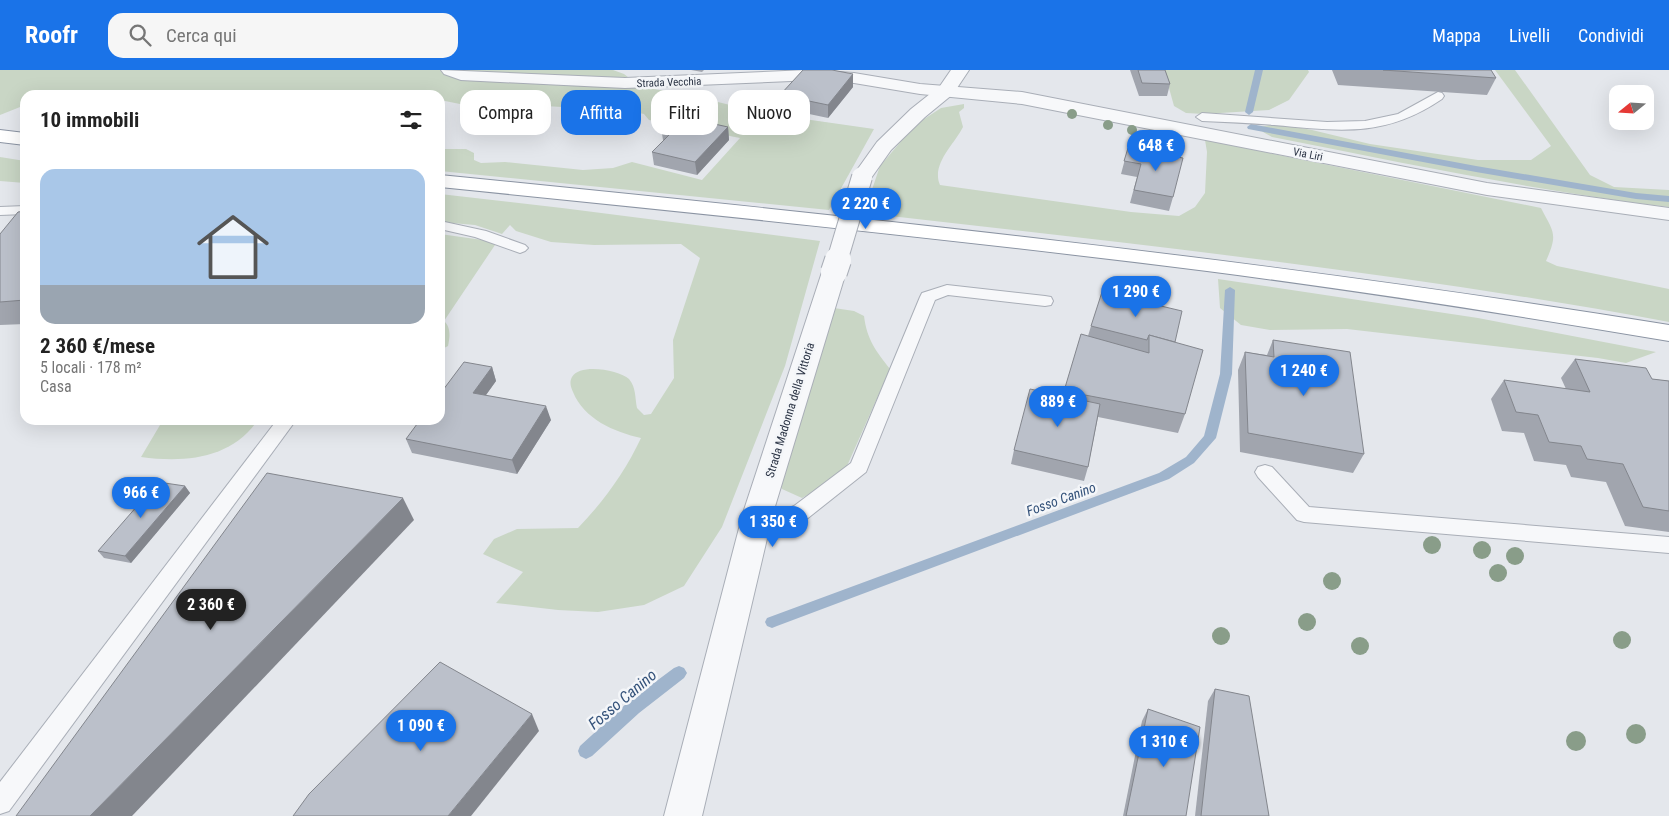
<!DOCTYPE html>
<html lang="it">
<meta charset="utf-8">
<style>
:root{--surface:#fff;--page:#f6f6f6;--text:#222;--muted:#767676;--accent:#1a73e8}
body{margin:0;font-family:"Roboto Condensed",sans-serif;background:var(--page);color:var(--text);height:100vh;display:flex;flex-direction:column;font-size:19px;white-space:nowrap}
*{box-sizing:border-box;margin:0}
p{font-size:16px;color:var(--muted)}
.icon{flex:none;width:28px;height:28px;fill:none;stroke:currentColor;stroke-width:2;stroke-linecap:round;stroke-linejoin:round}
.map{position:relative;flex:1;overflow:hidden}
.drawer{position:absolute;left:20px;top:20px;width:425px;height:335px;display:flex;flex-direction:column;background:var(--surface);border-radius:15px;box-shadow:0 5px 20px #0002}
.drawer>*{flex:none}
.guide{position:absolute;left:460px;top:20px;width:475px;height:45px;display:flex;gap:10px}
.needle{width:32px;rotate:252deg}
.fabs{position:absolute;left:1609px;top:15px;display:grid;gap:10px}
.fabs a{display:grid;place-items:center;width:45px;height:45px;border-radius:10px;background:var(--surface);box-shadow:0 5px 20px #0002;font-size:25px}
.price{position:absolute;translate:-50% -42px;padding:0 11px;border-radius:18px;background:var(--accent);color:#fff;font-size:16px;line-height:32px;filter:drop-shadow(0 1px 2px #0008)}
.price::after{content:'';position:absolute;left:50%;top:30px;width:15px;height:11px;margin-left:-8px;background:inherit;clip-path:polygon(0 0,100% 0,50% 100%)}
.price.on{background:#222;color:#fff}
ul{padding:0;list-style:none}
li{display:grid;align-content:center;gap:10px;height:265px;padding:0 20px}
li span{display:grid;place-items:center;height:155px;border-radius:15px;color:#555}
li>.icon{margin-inline-start:auto}
span .icon{width:90px;height:90px;fill:#fffc;stroke-width:1}
li b{font-size:21px}
h2{display:flex;justify-content:space-between;align-items:center;height:60px;padding:0 20px;font-size:21px}
.tag{padding:0 18px;border-radius:15px;background:var(--surface);box-shadow:0 5px 20px #0002;font-size:18px;line-height:45px}
.tag.on{background:var(--accent);color:#fff}
header{display:flex;align-items:center;gap:30px;box-sizing:border-box;height:70px;padding:0 25px;background:var(--accent);color:#fff}
header strong{font-size:24px}
nav{display:flex;gap:28px;margin-inline-start:auto;font-size:18px}
.search{width:350px;height:45px;background:var(--page);display:flex;align-items:center;gap:12px;box-sizing:border-box;padding:0 18px;border-radius:15px;color:var(--muted);font-size:19px}
.map>svg:first-child{display:block}
.green{fill:#c9d6c5}
.lines{fill:none;stroke-linecap:round;stroke-linejoin:round}
.stream{fill:#9fb4cc;fill-rule:evenodd}
.service-casing{stroke:#a9aeb7;stroke-width:2}
.minor-casing{stroke:#a9aeb7;stroke-width:2}
.tertiary-casing{stroke:#a9aeb7;stroke-width:2}
.trunk-casing{stroke:#8b94a3;stroke-width:2}
.service{fill:#f7f8fa;fill-rule:evenodd}
.minor{fill:#f7f8fa;fill-rule:evenodd}
.tertiary{fill:#f7f8fa;fill-rule:evenodd}
.trunk{fill:#fff;fill-rule:evenodd}
.tertiary-bridge-far1-casing{stroke:#a9aeb7;stroke-width:22;stroke-linecap:butt}
.tertiary-bridge-casing{stroke:#a9aeb7;stroke-width:28;stroke-linecap:butt}
.tertiary-bridge-far1{stroke:#f7f8fa;stroke-width:20}
.tertiary-bridge{stroke:#f7f8fa;stroke-width:26}
.tree{fill:#899d89}
.wall{fill:#a1a5ae}
.shaded-wall{fill:#83868d}
.building{fill:#bbc0ca;stroke:#83868d}
.labels{text-anchor:middle;stroke-width:5;stroke-linejoin:round;paint-order:stroke}
.far-street-label{font-size:11px;fill:#2b3445;stroke:#f4f6f9}
.street-label{font-size:12px;fill:#2b3445;stroke:#f4f6f9}
.water-label{font-size:14px;font-style:italic;fill:#34527a;stroke:#f4f6f9}
.near-water-label{font-size:16px;font-style:italic;fill:#34527a;stroke:#f4f6f9}
</style>
<header>
<strong>Roofr</strong>
<div class="search"><svg class="icon" aria-label="search" viewBox="0 0 24 24"><circle cx="10" cy="10" r="6"/><path d="M15 15l6 6"/></svg>Cerca qui</div>
<nav><a>Mappa</a><a>Livelli</a><a>Condividi</a></nav>
</header>
<div class="map">
<svg width="1669" height="746" viewBox="0 0 1669 746">
<rect width="100%" height="100%" fill="#e4e7ec"/>
<g class="green">
<path d="M0 0H613L624 4 641 17 690 25 762 43 874 59 829 140 440 101V79H466L474 83V90L481 93 505 92 583 100 613 98 632 92 702 110 740 68 649 50 644 44 630 41 528 35 495 41 440 30V25H25V35L0 45Z"/>
<path d="M1164 0H1308L1309 2 1289 30 1269 40 1204 44 1186 43 1174 36Z"/>
<path d="M1495 0H1515L1590 105 1614 117 1669 120V137C1536 121 1404 93 1272 67L1263 62 1259 57 1270 55H1285L1312 60 1370 74 1478 90H1531L1551 76Z"/>
<path d="M964 34V38L959 42 963 57C954 75 931 94 940 115L1131 142 1179 146 1195 137 1205 123 1207 82 1205 70 1541 138C1554 163 1558 164 1546 191L1557 196 1669 219V252C1403 202 1133 174 864 143L880 96 915 55 941 38Z"/>
<path d="M0 87 25 91V113L0 111Z"/>
<path d="M440 124 562 138 820 171 785 296 722 457 684 516 644 535 598 542 558 540 496 533 523 502 483 484 494 469 517 459 578 458C604 431 625 402 641 368 614 362 584 349 573 322 571 317 569 313 572 307 580 293 619 300 629 309 636 317 635 328 637 338L644 345 651 344 674 308 673 270 700 188 681 174 594 175 551 172 516 161 510 155 502 164 475 155 440 152Z"/>
<path d="M440 164 497 172 444 251C451 257 450 267 448 276L440 280Z"/>
<path d="M1218 209 1478 248 1656 282 1626 293 1598 288 1347 259 1270 260 1241 255 1220 238Z"/>
<path d="M834 238 854 241 864 246C867 270 876 281 890 299L843 405 802 428 782 419 776 408Z"/>
<path d="M163 350H258C231 389 185 393 141 387Z"/>
</g>
<g class="lines">
<g class="stream">
<path d="M1255 0H1263L1253 42 1249 45 1245 42Z"/>
<path d="M1251 54 1476 96 1636 123 1669 126V132L1636 129 1476 102 1248 59 1247 57Z"/>
<path d="M1230 217 1235 220 1232 304 1216 368 1194 393 1169 409 777 556 772 558 767 556 765 552 767 548 1159 403 1186 387 1204 366 1220 304 1225 220Z"/>
<path d="M679 596 684 598 687 603 684 608 639 643 592 686 586 689 580 686 578 681 580 676 627 633 674 598Z"/>
</g>
<defs>
<g id="service">
<path d="M1438 22 1442 23 1444 26 1442 29C1385 68 1340 61 1274 55 1250 53 1226 52 1202 51L1196 47 1202 43 1327 52 1365 51 1398 44Z"/>
<path d="M25 136V144L0 145V137Z"/>
<path d="M440 151 486 161 525 175 528 178 525 181 520 183 475 167 440 159Z"/>
<path d="M947 215 1045 226 1051 227 1053 231 1051 235 1045 236 948 225 935 230 866 402 808 448 754 469 747 467 744 461 747 455 794 436 851 393 920 227 922 223Z"/>
<path d="M277 350H296L9 741 0 744V712Z"/>
<path d="M1265 395 1272 397 1309 437 1669 467V483L1304 452 1297 450 1258 407 1255 402 1258 397Z"/>
</g>
<path id="minor" d="M441 0 625 8 808 0 854 3 920 14 1022 22 1487 113 1669 138V150L1487 125 1022 34 920 24 854 13 815 10 625 18 461 10 444 4Z"/>
<g id="tertiary">
<path d="M951 0H969L953 24 925 47 891 80 869 111 862 113 855 111 852 107 877 72 911 39 940 16Z"/>
<path d="M834 195 842 197 846 202 773 443 702 746H664L743 443 822 202 826 197Z"/>
</g>
<g id="trunk">
<path d="M0 60 25 63V75L0 72Z"/>
<path d="M440 105C852 146 1261 189 1669 255V271C1515 245 1362 221 1207 201 952 169 696 143 440 117Z"/>
</g>
</defs>
<use href="#service" class="service-casing"/>
<use href="#minor" class="minor-casing"/>
<use href="#tertiary" class="tertiary-casing"/>
<use href="#trunk" class="trunk-casing"/>
<use href="#service" class="service"/>
<use href="#minor" class="minor"/>
<use href="#tertiary" class="tertiary"/>
<use href="#trunk" class="trunk"/>
<defs>
<path id="tertiary-bridge-far1" d="M837 191 862 107"/>
<path id="tertiary-bridge" d="M834 202 838 190"/>
</defs>
<use href="#tertiary-bridge-far1" class="tertiary-bridge-far1-casing"/>
<use href="#tertiary-bridge" class="tertiary-bridge-casing"/>
<use href="#tertiary-bridge-far1" class="tertiary-bridge-far1"/>
<use href="#tertiary-bridge" class="tertiary-bridge"/>
</g>
<g class="tree">
<circle cx="1072" cy="44" r="5"/>
<circle cx="1108" cy="55" r="5"/>
<circle cx="1132" cy="60" r="5"/>
<circle cx="1173" cy="69" r="5.5"/>
<circle cx="1432" cy="475" r="9"/>
<circle cx="1482" cy="480" r="9"/>
<circle cx="1515" cy="486" r="9"/>
<circle cx="1498" cy="503" r="9"/>
<circle cx="1332" cy="511" r="9"/>
<circle cx="1307" cy="552" r="9"/>
<circle cx="1221" cy="566" r="9"/>
<circle cx="1622" cy="570" r="9"/>
<circle cx="1360" cy="576" r="9"/>
<circle cx="1636" cy="664" r="10"/>
<circle cx="1576" cy="671" r="10"/>
</g>
<g class="wall">
<path d="M691 0H704L702 2Z"/>
<path d="M1130 0H1165L1170 14 1167 26H1139Z"/>
<path d="M1332 0H1491L1496 8 1487 25 1338 15Z"/>
<path d="M853 4V17L828 48 781 38 780 25Z"/>
<path d="M661 57H728L729 70 697 105 654 95 652 82 664 70H663Z"/>
<path d="M1128 78 1173 127 1169 141 1130 133 1137 107 1121 104Z"/>
<path d="M25 141V254L0 255V164Z"/>
<path d="M1091 256 1175 272 1185 344 1178 363 1098 347 1088 397 1084 411 1011 394 1014 380 1063 326 1064 321 1088 266Z"/>
<path d="M1273 270 1364 384 1353 403 1240 382 1238 300 1245 282 1267 285Z"/>
<path d="M1575 289 1652 309 1669 311V462L1625 456 1606 412 1571 407 1566 395 1534 391 1524 363 1502 361 1491 329 1504 310 1566 319 1561 308Z"/>
<path d="M492 297 496 311 486 325 551 350 517 404 412 383 406 369Z"/>
<path d="M185 416 190 423 131 493 104 488 98 481Z"/>
<path d="M1215 619 1269 746H1195L1208 631Z"/>
<path d="M1148 639 1186 746H1123L1142 651Z"/>
</g>
<g class="shaded-wall">
<path d="M853 4V17L828 48V35Z"/>
<path d="M728 57 729 70 697 105 695 92Z"/>
<path d="M492 297 496 311 478 336 473 323Z"/>
<path d="M546 336 551 350 517 404 512 390Z"/>
<path d="M185 416 190 423 131 493 125 486Z"/>
<path d="M403 428 414 450 132 746H90Z"/>
<path d="M532 644 539 661 471 746H448Z"/>
</g>
<g class="building">
<path d="M803 0H832L853 4 828 35 780 25Z"/>
<path d="M1138 0H1165L1170 14 1142 13Z"/>
<path d="M1383 0H1491L1496 8Z"/>
<path d="M674 45 728 57 695 92 652 82 674 60 661 57Z"/>
<path d="M1128 78 1183 88 1173 127 1134 120 1141 94 1124 91Z"/>
<path d="M25 141V230L0 232V164L18 142Z"/>
<path d="M1102 222 1182 241 1175 272 1149 265 1147 270 1091 256Z"/>
<path d="M1081 264 1149 283V265L1203 280 1185 344 1064 321Z"/>
<path d="M1273 270 1350 282 1364 384 1248 363 1245 282 1274 287Z"/>
<path d="M1575 289 1646 298 1652 309 1669 311V441L1643 437 1623 394 1587 389 1581 376 1549 372 1538 345 1516 342 1504 310 1590 322Z"/>
<path d="M464 292 492 297 473 323 546 336 512 390 406 369 420 350H440V324Z"/>
<path d="M1030 319 1100 334 1088 397 1014 380Z"/>
<path d="M267 403 403 428 90 746H16Z"/>
<path d="M158 412 185 416 125 486 98 481Z"/>
<path d="M440 592 532 644 448 746H293L309 724Z"/>
<path d="M1215 619 1249 626 1269 746H1201Z"/>
<path d="M1148 639 1200 657 1186 746H1126Z"/>
</g>
<g class="labels">
<g class="far-street-label">
<text transform="translate(669 12) rotate(-2)" y="4">Strada Vecchia</text>
<text transform="translate(1308 84) rotate(11)" y="4">Via Liri</text>
</g>
<g class="street-label">
<text transform="translate(790 340) rotate(-73)" y="4">Strada Madonna della Vittoria</text>
</g>
<g class="water-label">
<text transform="translate(1061 429) rotate(-20)" y="5">Fosso Canino</text>
</g>
<g class="near-water-label">
<text transform="translate(622 629) rotate(-40)" y="6">Fosso Canino</text>
</g>
</g>
</svg>
<div class="fabs">
<a><svg class="needle" viewBox="-14 -14 28 28"><path d="M0-13l5 13h-10z" fill="#e53935"/><path d="M0 13l5-13h-10z" fill="#767676"/></svg></a>
</div>
<b class="price" style="left:1156px;top:102px">648 €</b>
<b class="price" style="left:866px;top:160px">2 220 €</b>
<b class="price" style="left:1136px;top:248px">1 290 €</b>
<b class="price" style="left:1304px;top:327px">1 240 €</b>
<b class="price" style="left:1058px;top:358px">889 €</b>
<b class="price" style="left:141px;top:449px">966 €</b>
<b class="price" style="left:773px;top:478px">1 350 €</b>
<b class="price on" style="left:211px;top:561px">2 360 €</b>
<b class="price" style="left:421px;top:682px">1 090 €</b>
<b class="price" style="left:1164px;top:698px">1 310 €</b>
<div class="guide">
<a class="tag">Compra</a>
<a class="tag on">Affitta</a>
<a class="tag">Filtri</a>
<a class="tag">Nuovo</a>
</div>
<section class="drawer">
<h2>10 immobili<svg class="icon" aria-label="filters" viewBox="0 0 24 24"><path d="M4 7h16M4 17h16"/><circle cx="9" cy="7" r="2"/><circle cx="15" cy="17" r="2"/></svg></h2>
<ul>
<li><span style="background:linear-gradient(#a9c7e8 75%,#9aa5b1 0)"><svg class="icon" aria-label="home" viewBox="0 0 24 24"><path d="M3 11l9-7 9 7M6 9v11h12V9"/></svg></span><div><b>2 360 €/mese</b><p>5 locali · 178 m²</p><p>Casa</p></div></li>
</ul>
</section>
</div>
